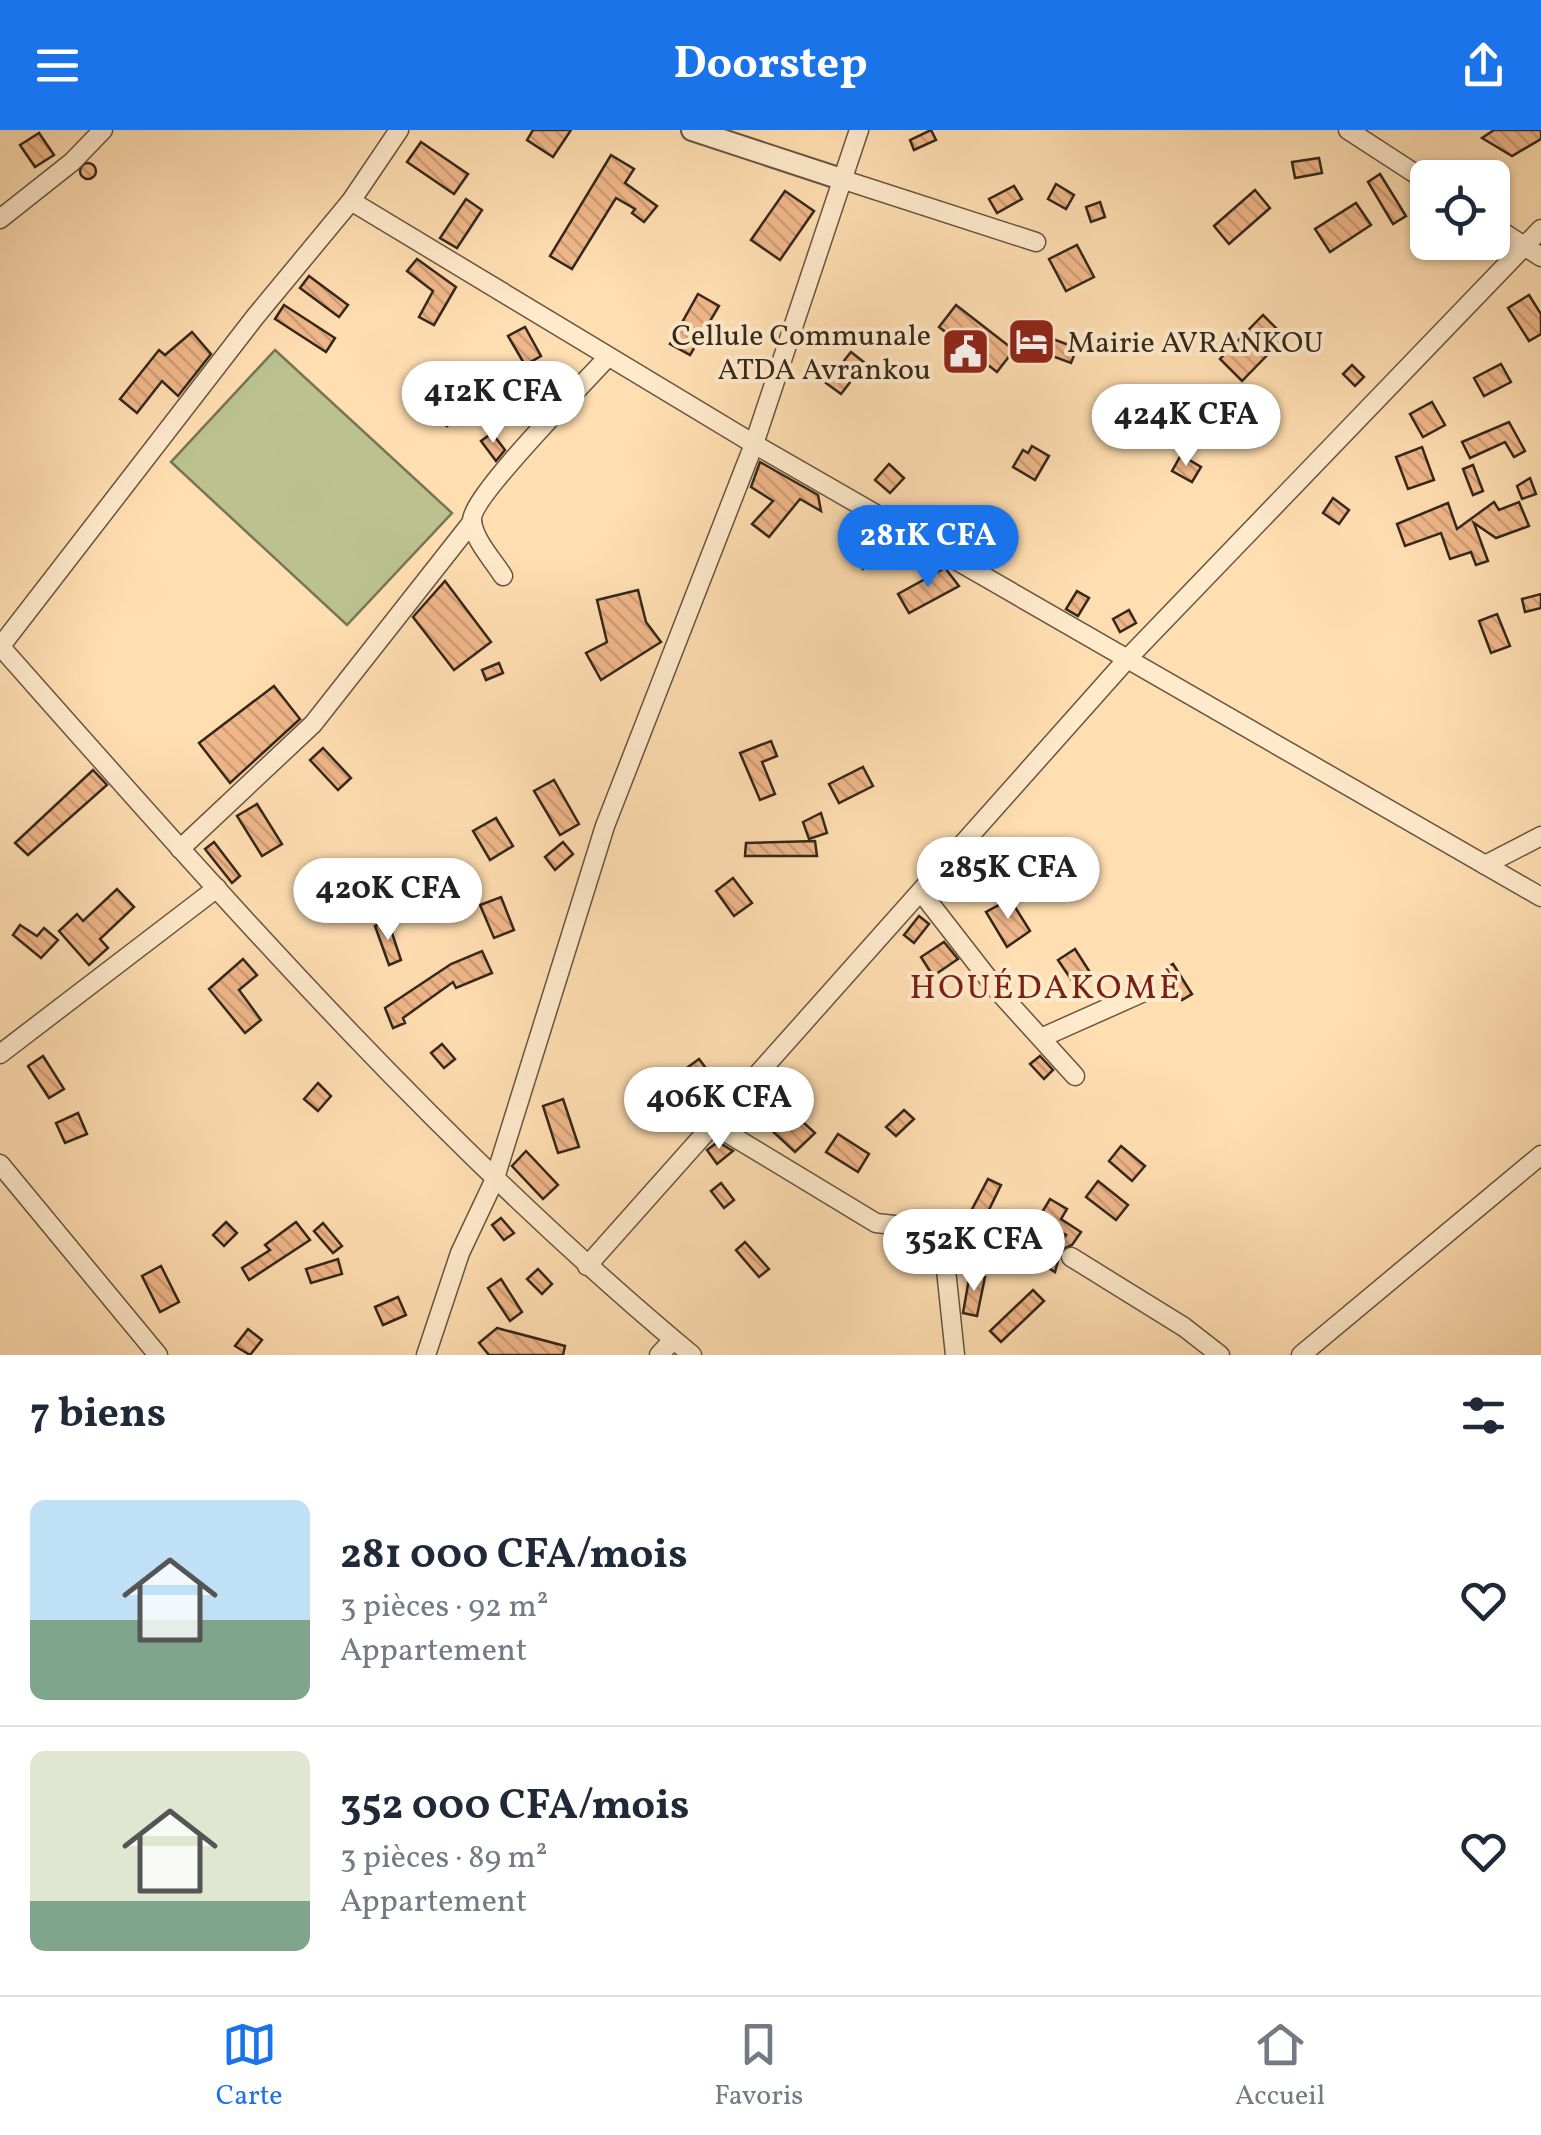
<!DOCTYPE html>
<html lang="fr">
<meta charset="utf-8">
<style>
:root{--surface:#fff;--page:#f2f2f3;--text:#1f2937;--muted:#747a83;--line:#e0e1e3;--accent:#1a73e8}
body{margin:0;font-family:Vollkorn,serif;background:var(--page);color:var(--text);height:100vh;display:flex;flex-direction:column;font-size:38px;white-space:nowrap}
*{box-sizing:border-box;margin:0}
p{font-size:32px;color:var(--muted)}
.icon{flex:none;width:55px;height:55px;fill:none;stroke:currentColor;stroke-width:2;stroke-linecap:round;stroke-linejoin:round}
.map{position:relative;height:1225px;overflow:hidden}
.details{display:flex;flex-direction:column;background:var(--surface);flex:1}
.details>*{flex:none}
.fabs{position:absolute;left:1410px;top:30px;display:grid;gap:20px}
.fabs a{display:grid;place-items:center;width:100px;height:100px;border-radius:15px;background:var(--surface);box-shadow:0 2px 8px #0004;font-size:50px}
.price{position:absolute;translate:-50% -85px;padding:0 22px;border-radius:35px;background:#fff;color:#222;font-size:32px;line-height:65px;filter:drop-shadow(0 2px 5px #0008)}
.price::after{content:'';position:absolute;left:50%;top:60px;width:30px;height:22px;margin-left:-15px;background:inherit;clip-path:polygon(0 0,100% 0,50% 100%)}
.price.active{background:var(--accent);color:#fff}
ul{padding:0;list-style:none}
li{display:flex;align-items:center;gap:30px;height:250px;padding:0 30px}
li+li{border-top:2px solid var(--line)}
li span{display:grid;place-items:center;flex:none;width:280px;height:200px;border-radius:15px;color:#555}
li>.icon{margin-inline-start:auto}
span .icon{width:120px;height:120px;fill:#fffc;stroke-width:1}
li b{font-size:42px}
h2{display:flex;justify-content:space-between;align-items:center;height:120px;padding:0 30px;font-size:42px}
header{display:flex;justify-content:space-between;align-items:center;height:130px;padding:0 30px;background:var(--accent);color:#fff;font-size:45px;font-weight:700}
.dock{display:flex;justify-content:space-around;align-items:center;height:140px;border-top:2px solid var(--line);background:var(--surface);font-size:28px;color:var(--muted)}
.dock a{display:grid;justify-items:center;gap:5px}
.dock .active{color:var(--accent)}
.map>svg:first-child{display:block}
.garden{fill:#bbc28f;stroke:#787454;stroke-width:2.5}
.building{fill:url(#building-back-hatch);stroke:#34271a;stroke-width:2.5}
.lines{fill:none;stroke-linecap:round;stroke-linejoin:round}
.minor-casing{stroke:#675540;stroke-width:21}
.tertiary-casing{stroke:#675540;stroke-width:24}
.minor{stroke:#ffeacc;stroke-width:18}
.tertiary{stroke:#ffeacc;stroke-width:20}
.labels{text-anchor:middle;stroke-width:8;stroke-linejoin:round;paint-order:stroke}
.poi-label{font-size:30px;fill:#34271a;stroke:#ffeacc;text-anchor:end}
.quarter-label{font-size:35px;letter-spacing:2.5px;fill:#7a1f14;stroke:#ffeacc}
</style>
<header><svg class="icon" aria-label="menu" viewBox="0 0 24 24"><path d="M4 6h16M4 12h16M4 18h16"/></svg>Doorstep<svg class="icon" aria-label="share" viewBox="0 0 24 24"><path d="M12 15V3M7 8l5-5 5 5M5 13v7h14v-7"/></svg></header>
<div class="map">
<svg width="1541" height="1225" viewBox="0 0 1541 1225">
<defs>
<pattern id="building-back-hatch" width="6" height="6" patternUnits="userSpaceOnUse" patternTransform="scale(2.5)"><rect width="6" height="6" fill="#f0b78a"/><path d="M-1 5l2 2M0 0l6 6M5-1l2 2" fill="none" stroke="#ce9d76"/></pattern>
</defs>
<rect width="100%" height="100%" fill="#ffdeb1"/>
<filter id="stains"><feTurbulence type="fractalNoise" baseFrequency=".002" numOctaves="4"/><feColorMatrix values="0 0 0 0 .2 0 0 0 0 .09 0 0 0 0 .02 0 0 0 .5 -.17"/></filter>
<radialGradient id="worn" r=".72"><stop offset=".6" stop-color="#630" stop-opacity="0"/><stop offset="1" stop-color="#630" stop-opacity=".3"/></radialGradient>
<path class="garden" d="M275 220 452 383 347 495 171 332Z"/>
<g class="building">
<path d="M533 0H571L553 27 527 10Z"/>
<path d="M931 0 936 10 914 20 910 10Z"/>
<path d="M1494 0H1541V9L1512 26 1482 8Z"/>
<path d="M39 3 54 25 35 37 20 15Z"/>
<path d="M421 12 468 44 454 64 407 32Z"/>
<path d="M611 25 634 39 625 53 657 76 644 92 632 83 635 79 616 68 572 139 550 126Z"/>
<path d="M1319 28 1322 43 1295 48 1292 32Z"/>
<circle cx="88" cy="41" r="8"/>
<path d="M1380 44 1406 86 1393 94 1368 52Z"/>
<path d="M1056 54 1074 65 1066 79 1048 69Z"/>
<path d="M1014 56 1022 69 997 83 989 69Z"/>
<path d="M1255 60 1270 78 1229 114 1214 96Z"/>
<path d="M785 61 814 81 780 130 751 110Z"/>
<path d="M466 69 482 80 457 118 440 108Z"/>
<path d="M1100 72 1105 87 1091 92 1086 77Z"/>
<path d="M1356 73 1371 95 1330 122 1315 99Z"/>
<path d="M1077 115 1094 147 1066 161 1049 129Z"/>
<path d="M417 129 456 157 434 195 419 187 433 161 407 141Z"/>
<path d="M309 146 348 175 339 187 300 158Z"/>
<path d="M698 164 719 176 690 225 670 214Z"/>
<path d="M1529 165 1541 184V204L1529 211 1508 178Z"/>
<path d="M284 175 335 208 326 222 275 189Z"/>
<path d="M956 175 1014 220 997 242 939 197Z"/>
<path d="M1263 185 1285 207 1242 251 1220 229Z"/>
<path d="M525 197 541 226 525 235 508 206Z"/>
<path d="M192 202 211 224 178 266 162 251 137 283 120 269 159 220 165 225Z"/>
<path d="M1050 208 1077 218 1071 233 1044 223Z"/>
<path d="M851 222 865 233 841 264 826 253Z"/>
<path d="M1501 234 1511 252 1484 266 1474 248Z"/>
<path d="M1352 235 1364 247 1355 256 1343 244Z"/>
<path d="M549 247 559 260 547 274 535 258Z"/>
<path d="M1432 272 1445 295 1423 307 1410 284Z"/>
<path d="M441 276 454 290 447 296 433 284Z"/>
<path d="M1509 292 1525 321 1514 327 1505 312 1470 328 1462 312Z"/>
<path d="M492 303 505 320 496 331 481 311Z"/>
<path d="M1032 316 1049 326 1035 350 1013 337 1023 320 1028 323Z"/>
<path d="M1422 317 1434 350 1408 359 1396 327Z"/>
<path d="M1181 325 1201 337 1192 352 1172 341Z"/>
<path d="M760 332 818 365 821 381 800 369 769 407 752 394 773 371 751 357Z"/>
<path d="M889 334 904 348 890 363 875 350Z"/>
<path d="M1473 335 1483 361 1473 365 1463 339Z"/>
<path d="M1530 348 1536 364 1522 369 1517 356Z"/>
<path d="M1333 368 1349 380 1339 394 1323 383Z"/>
<path d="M1494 372 1499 380 1519 372 1529 396 1496 408 1474 393 1488 431 1476 435 1471 422 1450 429 1441 403 1405 416 1397 394 1448 373 1457 399Z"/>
<path d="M875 408 888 424 863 439 852 427Z"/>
<path d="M945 438 959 456 909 483 898 464Z"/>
<path d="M445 451 491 512 454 540 413 487Z"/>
<path d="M638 460 646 492 661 512 601 550 586 523 607 512 597 470Z"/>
<path d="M1077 461 1089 468 1078 486 1066 479Z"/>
<path d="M1541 464V478L1525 482 1522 469Z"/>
<path d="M1129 480 1136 493 1120 502 1113 489Z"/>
<path d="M1497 484 1510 516 1491 523 1479 491Z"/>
<path d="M499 533 503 543 486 550 482 540Z"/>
<path d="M274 556 300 589 230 653 199 613Z"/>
<path d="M771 611 777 626 762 632 775 664 760 670 740 623Z"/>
<path d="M323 618 351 648 338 660 310 630Z"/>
<path d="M863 637 873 656 839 673 829 654Z"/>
<path d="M93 640 107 655 28 725 15 713Z"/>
<path d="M554 650 579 694 560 705 534 661Z"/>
<path d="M257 674 282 714 262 726 237 686Z"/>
<path d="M821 683 827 703 809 709 803 692Z"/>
<path d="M496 688 513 716 490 730 473 701Z"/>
<path d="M815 711 817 726H745L746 713Z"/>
<path d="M214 712 240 746 232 753 205 719Z"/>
<path d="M563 712 573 724 555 740 545 727Z"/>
<path d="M733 748 752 773 734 786 716 761Z"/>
<path d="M117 759 134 777 100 809 108 818 89 835 59 801 77 784 83 791Z"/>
<path d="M501 767 514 800 494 808 480 775Z"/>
<path d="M1010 769 1030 801 1007 817 986 782Z"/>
<path d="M919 786 929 794 914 813 904 805Z"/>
<path d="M388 791 401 830 389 835 375 796Z"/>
<path d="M20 795 37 806 44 798 58 810 41 828 13 805Z"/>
<path d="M944 812 958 829 933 846 921 827Z"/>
<path d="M1075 819 1091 844 1075 855 1058 830Z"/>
<path d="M482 821 492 843 456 858 453 852 403 888 405 893 393 898 385 878 451 834Z"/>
<path d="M243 829 257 845 239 860 261 890 245 903 209 859Z"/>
<path d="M1173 834 1192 864 1182 870 1163 840Z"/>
<path d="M442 914 455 929 444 938 431 923Z"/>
<path d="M43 926 64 959 49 968 28 936Z"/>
<path d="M1040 926 1053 940 1044 949 1030 934Z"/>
<path d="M699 929 711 945 696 956 684 940Z"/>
<path d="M318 953 331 966 318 981 304 969Z"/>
<path d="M768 960 815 1003 795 1022 751 981Z"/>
<path d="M563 969 579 1017 558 1023 543 976Z"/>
<path d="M904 980 914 989 896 1006 886 997Z"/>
<path d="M78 983 87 1004 65 1013 56 993Z"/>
<path d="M838 1004 869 1024 858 1042 826 1022Z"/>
<path d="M718 1012 733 1021 717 1034 707 1020Z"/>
<path d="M1121 1016 1145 1036 1132 1051 1109 1031Z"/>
<path d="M526 1021 558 1055 543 1069 512 1036Z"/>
<path d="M988 1049 1001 1055 984 1090 970 1083Z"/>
<path d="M1098 1051 1128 1075 1116 1090 1086 1067Z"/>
<path d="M721 1053 734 1070 724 1078 711 1061Z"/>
<path d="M1050 1069 1067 1079 1061 1089 1081 1102 1072 1115 1061 1120 1055 1142 1045 1136 1066 1105 1038 1089Z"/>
<path d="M501 1088 514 1103 504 1110 492 1095Z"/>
<path d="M226 1092 237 1103 224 1116 213 1105Z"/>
<path d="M296 1092 310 1110 249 1150 242 1138 270 1120 265 1115Z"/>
<path d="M323 1093 342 1116 333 1123 314 1101Z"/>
<path d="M745 1112 769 1139 759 1147 736 1120Z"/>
<path d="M338 1129 342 1144 311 1153 306 1139Z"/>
<path d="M161 1136 179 1172 160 1182 142 1146Z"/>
<path d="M538 1139 552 1154 542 1164 527 1149Z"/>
<path d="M970 1143 985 1147 977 1186 963 1183Z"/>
<path d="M501 1149 522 1182 510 1191 488 1158Z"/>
<path d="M1033 1160 1044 1171 1001 1212 990 1201Z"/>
<path d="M398 1167 406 1185 383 1195 375 1177Z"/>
<path d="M497 1198 565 1216 563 1225H489L479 1213Z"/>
<path d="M248 1199 262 1210 250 1225 235 1216Z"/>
</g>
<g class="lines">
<defs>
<g id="minor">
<path d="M1348 0 1428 52"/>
<path d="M841 49 1036 112"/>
<path d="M351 71 754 314 1541 767"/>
<path d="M0 89 72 32 103 0"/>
<path d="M1492 95 1541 127"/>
<path d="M503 446C493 430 474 410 472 391 470 368 585 252 607 228"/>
<path d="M0 516C220 764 437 1013 692 1225"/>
<path d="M0 517 255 187 351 71 399 0"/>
<path d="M180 719 313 594 472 392"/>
<path d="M1485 735 1541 706"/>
<path d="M921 762 998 861 1075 946"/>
<path d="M1043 907 1144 862"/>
<path d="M0 924 217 758"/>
<path d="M714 995 876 1093 930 1099 938 1106 945 1130 955 1225"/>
<path d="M0 1034 158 1225"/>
<path d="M1071 1127 1184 1197 1220 1225"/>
<path d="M587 1136 1129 527 1541 99"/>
<path d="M426 1225 460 1123 494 1051 605 696 754 314 859 0"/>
<path d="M659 1225 673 1210"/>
<path d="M1301 1225 1541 1025"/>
</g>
<path id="tertiary" d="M692 0 841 49"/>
</defs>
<use href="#minor" class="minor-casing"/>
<use href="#tertiary" class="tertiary-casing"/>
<use href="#minor" class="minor"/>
<use href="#tertiary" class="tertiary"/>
</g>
<defs>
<symbol id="hotel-square" viewBox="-11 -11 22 22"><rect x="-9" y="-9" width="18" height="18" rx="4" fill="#8f2418" stroke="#ffeacc"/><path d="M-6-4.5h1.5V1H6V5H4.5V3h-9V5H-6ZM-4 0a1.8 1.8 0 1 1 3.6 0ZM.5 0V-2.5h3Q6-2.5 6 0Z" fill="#fff"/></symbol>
<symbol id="civic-square" viewBox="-11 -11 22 22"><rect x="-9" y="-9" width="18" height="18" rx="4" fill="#8f2418" stroke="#ffeacc"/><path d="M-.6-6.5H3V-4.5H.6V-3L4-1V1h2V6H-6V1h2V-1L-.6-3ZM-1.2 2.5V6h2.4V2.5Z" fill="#fff"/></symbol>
</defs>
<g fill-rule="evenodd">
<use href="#hotel-square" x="1004" y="184" width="55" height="55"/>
<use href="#civic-square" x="938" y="194" width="55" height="55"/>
</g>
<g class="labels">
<g class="poi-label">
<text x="931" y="215">Cellule Communale<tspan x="931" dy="34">ATDA Avrankou</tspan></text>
<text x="1067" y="222" text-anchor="start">Mairie AVRANKOU</text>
</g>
<g class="quarter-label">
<text x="1046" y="868">HOUÉDAKOMÈ</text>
</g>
</g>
<rect width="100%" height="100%" filter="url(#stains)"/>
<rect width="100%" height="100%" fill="url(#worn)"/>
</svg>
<div class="fabs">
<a><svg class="icon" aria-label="locate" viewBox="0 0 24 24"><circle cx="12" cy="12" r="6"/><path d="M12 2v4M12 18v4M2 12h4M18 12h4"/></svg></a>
</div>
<b class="price" style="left:493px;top:316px">412K CFA</b>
<b class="price" style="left:1186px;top:339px">424K CFA</b>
<b class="price active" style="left:928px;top:460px">281K CFA</b>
<b class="price" style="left:1008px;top:792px">285K CFA</b>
<b class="price" style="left:388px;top:813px">420K CFA</b>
<b class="price" style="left:719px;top:1022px">406K CFA</b>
<b class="price" style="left:974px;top:1164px">352K CFA</b>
</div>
<section class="details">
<h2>7 biens<svg class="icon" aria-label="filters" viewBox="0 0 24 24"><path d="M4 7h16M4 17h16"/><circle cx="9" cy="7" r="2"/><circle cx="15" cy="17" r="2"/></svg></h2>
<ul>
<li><span style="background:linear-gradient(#bfe0f5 60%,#7fa58c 0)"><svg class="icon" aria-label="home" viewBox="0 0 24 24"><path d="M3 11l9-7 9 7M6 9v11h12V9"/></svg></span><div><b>281 000 CFA/mois</b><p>3 pièces · 92 m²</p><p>Appartement</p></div><svg class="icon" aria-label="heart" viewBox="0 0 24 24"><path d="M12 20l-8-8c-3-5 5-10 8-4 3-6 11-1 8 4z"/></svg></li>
<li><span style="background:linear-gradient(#dfe7d0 75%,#7fa58c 0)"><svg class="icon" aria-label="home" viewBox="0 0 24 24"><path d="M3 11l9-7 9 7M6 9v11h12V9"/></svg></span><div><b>352 000 CFA/mois</b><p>3 pièces · 89 m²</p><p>Appartement</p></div><svg class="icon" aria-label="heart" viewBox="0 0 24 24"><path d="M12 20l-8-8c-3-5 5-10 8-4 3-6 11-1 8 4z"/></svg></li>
</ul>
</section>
<nav class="dock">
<a class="active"><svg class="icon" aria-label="map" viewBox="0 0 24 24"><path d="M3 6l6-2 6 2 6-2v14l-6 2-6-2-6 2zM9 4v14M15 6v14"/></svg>Carte</a>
<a><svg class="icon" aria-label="saved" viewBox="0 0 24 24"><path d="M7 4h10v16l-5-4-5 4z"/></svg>Favoris</a>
<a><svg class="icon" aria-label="home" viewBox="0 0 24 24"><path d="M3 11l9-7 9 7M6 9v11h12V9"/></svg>Accueil</a>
</nav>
